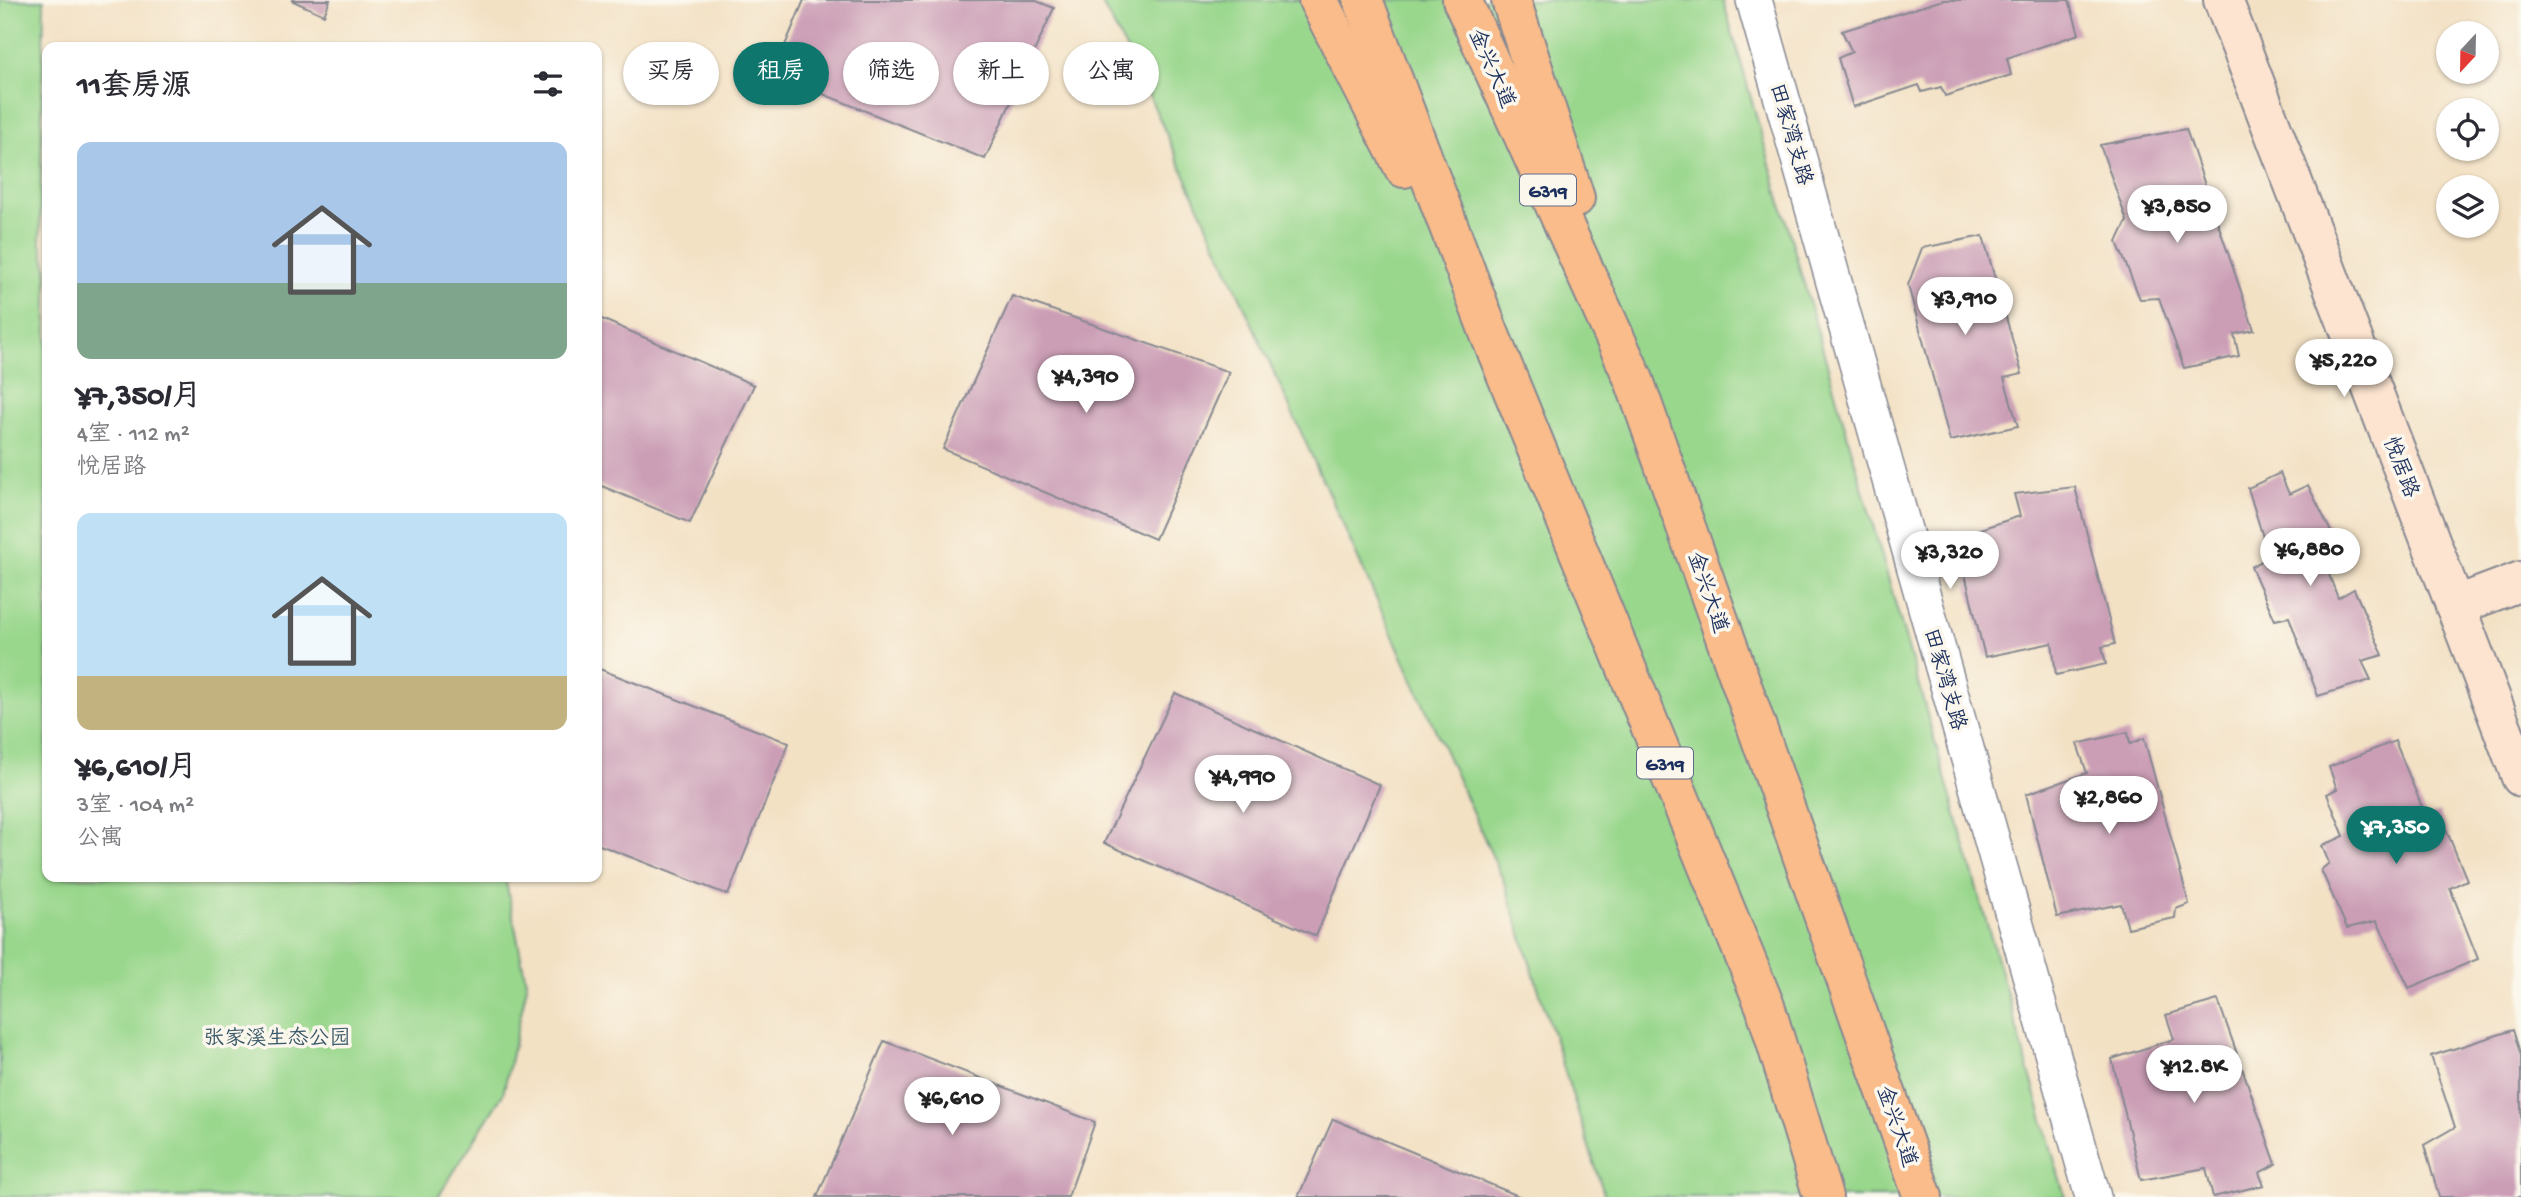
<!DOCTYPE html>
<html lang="zh">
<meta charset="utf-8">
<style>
:root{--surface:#fff;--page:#f7f7f7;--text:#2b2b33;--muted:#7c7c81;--accent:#0f766e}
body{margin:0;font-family:"Gochi Hand","LXGW WenKai TC",sans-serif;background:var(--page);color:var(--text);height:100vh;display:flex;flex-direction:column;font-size:26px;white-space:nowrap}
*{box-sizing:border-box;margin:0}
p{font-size:23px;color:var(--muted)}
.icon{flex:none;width:38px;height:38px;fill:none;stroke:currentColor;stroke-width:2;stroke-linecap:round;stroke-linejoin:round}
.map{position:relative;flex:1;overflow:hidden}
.drawer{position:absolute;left:42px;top:42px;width:560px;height:840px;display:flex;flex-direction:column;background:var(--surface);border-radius:14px;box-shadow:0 2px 5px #0004}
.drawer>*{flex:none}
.hud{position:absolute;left:623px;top:42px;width:665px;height:63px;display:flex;gap:14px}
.needle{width:46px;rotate:202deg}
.buttons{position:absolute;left:2436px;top:21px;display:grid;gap:14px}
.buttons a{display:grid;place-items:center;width:63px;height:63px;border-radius:50%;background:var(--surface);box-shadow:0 2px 5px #0004;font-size:35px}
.price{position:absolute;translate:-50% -60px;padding:0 16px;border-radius:24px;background:#fff;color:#222;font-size:23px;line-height:46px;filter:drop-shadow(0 2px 4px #0008)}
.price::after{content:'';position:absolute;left:50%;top:42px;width:21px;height:16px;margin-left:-10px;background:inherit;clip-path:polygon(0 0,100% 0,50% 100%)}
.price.on{background:var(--accent);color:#fff}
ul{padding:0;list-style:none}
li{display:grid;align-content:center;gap:14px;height:371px;padding:0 35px}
li span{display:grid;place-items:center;height:217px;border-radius:14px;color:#555}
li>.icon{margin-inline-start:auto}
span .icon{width:126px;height:126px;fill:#fffc;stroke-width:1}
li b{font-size:30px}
h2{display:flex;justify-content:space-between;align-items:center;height:84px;padding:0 35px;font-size:30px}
.tag{padding:0 24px;border-radius:32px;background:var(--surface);box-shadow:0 2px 5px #0004;font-size:24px;line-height:63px}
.tag.on{background:var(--accent);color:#fff}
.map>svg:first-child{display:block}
.green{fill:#99d78c;stroke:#5a8375;stroke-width:2}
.building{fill:#cb9eb6}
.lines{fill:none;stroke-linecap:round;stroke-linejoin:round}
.street-casing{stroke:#878891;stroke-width:38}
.secondary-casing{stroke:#878891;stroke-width:42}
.highway-casing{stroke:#878891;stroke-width:42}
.street{stroke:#fff;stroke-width:35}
.secondary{stroke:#fde4d0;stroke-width:38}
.highway{stroke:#f9bc8a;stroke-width:38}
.labels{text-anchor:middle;stroke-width:7;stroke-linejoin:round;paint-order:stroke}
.shield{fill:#fbf7ec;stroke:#5e6b89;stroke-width:2}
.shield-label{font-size:19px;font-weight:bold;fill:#1b2f5e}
.street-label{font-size:21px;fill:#1b2f5e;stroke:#fbf7ec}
.park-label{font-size:21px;fill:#3a596a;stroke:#fbf7ec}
</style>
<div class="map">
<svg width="2521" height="1197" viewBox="0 0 2521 1197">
<rect width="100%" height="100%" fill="#fbf7ec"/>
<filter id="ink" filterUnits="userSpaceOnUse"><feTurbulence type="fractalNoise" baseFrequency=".0143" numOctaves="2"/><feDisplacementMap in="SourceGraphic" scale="14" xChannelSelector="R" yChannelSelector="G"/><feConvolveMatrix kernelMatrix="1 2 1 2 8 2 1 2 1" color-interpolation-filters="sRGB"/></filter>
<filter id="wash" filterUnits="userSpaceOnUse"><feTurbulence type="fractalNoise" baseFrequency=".00686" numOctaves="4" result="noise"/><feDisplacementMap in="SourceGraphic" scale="28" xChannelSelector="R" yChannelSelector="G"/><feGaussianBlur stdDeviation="1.57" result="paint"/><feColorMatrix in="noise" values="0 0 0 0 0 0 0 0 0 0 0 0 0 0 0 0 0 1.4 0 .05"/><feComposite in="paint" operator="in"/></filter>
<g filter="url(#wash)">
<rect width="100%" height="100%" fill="#f3e1c4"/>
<g class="green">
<path d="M0 0H44L40 240 47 268V877H505L527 986 503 1094 438 1197H0Z"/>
<path d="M1100 0H1723L2065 1197H1605L1505 884 1138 71Z"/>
</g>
<g id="blocks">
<g class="building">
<path d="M291 0H330L324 15Z"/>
<path d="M804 0H1034L1054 8 985 159 773 74Z"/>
<path d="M1943 0H2069L2079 34 2007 58 2011 75 1945 96 1941 87 1922 92 1919 85 1853 107 1838 58 1852 52 1842 31Z"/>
<path d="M2186 129 2254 330 2234 334 2239 356 2184 368 2159 298 2140 299 2117 242 2127 221 2100 145Z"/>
<path d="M1983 236 2022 374 2004 378 2018 426 1950 441 1908 285 1922 248Z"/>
<path d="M1012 296 1229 372 1155 539 943 449Z"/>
<path d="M597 317 754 385 690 523 597 484Z"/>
<path d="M2280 473 2289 494 2308 485 2336 542 2319 549 2338 598 2354 589 2383 655 2362 661 2371 680 2318 696 2289 617 2275 620 2251 567 2269 557 2248 488Z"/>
<path d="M2075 487 2115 644 2102 647 2106 664 2056 675 2052 643 1985 657 1956 537 2020 516 2014 494Z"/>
<path d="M597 668 789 743 728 895 597 844Z"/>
<path d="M1175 693 1380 785 1316 936 1104 843Z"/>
<path d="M2128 732 2130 744 2144 738 2189 904 2176 909 2175 918 2128 928 2121 904 2057 917 2026 794 2087 773 2077 744Z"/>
<path d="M2395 741 2426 817 2439 812 2467 880 2450 888 2478 959 2409 988 2377 921 2347 928 2321 870 2329 863 2322 846 2344 836 2327 794 2337 789 2329 767Z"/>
<path d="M2218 1000 2276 1164 2259 1173 2264 1185 2213 1197 2206 1168 2141 1180 2112 1059 2174 1039 2166 1015Z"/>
<path d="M2513 1030 2521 1056V1197H2439L2424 1145 2455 1127 2431 1056Z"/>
<path d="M884 1041 1095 1122 1068 1197H817Z"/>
<path d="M1333 1119 1521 1197H1298Z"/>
</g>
</g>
</g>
<g filter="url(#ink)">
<use href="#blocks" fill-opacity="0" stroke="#878891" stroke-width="2"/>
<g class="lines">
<defs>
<path id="street" d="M1754 0 2093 1197"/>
<g id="secondary">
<path d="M2223 0 2521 777"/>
<path d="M2455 606 2521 581"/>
</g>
<g id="highway">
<path d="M1318 0 1404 168"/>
<path d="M1363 0 1490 335 1765 1006 1823 1197"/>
<path d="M1462 0 1634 380 1923 1197"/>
<path d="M1511 0 1575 198"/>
</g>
</defs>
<use href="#street" class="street-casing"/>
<use href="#secondary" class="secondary-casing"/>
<use href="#highway" class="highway-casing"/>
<use href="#street" class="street"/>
<use href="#secondary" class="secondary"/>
<use href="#highway" class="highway"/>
</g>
</g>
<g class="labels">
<g class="shield">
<rect x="1520" y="174.5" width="56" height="31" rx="5"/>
<rect x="1637" y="747.5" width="56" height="31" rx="5"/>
</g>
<g class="shield-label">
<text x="1548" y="197">G319</text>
<text x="1665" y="770">G319</text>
</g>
<g class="street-label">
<text transform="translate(1493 68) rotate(66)" y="7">金兴大道</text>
<text transform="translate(1792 134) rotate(74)" y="7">田家湾支路</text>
<text transform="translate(2402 467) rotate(69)" y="7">悦居路</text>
<text transform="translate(1709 592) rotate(71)" y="7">金兴大道</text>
<text transform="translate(1946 679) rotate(74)" y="7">田家湾支路</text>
<text transform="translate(1898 1126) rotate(71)" y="7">金兴大道</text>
</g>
<g class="park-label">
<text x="277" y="1044">张家溪生态公园</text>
</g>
</g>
</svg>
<div class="buttons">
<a><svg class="needle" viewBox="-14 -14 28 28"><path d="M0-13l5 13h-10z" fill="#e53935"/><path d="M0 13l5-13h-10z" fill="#7c7c81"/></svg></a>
<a><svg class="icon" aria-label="locate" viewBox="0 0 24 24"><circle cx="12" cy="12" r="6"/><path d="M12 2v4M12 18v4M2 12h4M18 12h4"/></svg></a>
<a><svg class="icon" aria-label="layers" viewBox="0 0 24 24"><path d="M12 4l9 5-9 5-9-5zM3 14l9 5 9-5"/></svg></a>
</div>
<b class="price" style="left:2177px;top:245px">¥3,850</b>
<b class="price" style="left:1965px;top:337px">¥3,910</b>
<b class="price" style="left:2344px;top:399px">¥5,220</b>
<b class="price" style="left:1086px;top:415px">¥4,390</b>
<b class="price" style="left:2310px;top:588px">¥6,880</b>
<b class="price" style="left:1950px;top:591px">¥3,320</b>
<b class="price" style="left:1243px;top:815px">¥4,990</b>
<b class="price" style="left:2109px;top:836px">¥2,860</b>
<b class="price on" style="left:2396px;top:866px">¥7,350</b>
<b class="price" style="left:2194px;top:1105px">¥12.8K</b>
<b class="price" style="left:952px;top:1137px">¥6,610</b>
<div class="hud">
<a class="tag">买房</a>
<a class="tag on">租房</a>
<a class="tag">筛选</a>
<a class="tag">新上</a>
<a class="tag">公寓</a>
</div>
<section class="drawer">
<h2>11套房源<svg class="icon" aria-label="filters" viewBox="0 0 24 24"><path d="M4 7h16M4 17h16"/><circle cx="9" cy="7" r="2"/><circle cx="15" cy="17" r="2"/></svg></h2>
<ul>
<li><span style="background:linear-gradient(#a9c7e8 65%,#7fa58c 0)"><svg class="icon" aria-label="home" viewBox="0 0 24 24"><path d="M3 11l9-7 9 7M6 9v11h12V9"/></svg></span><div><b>¥7,350/月</b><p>4室 · 112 m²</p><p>悦居路</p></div></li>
<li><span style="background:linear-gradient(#bfe0f5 75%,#c2b280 0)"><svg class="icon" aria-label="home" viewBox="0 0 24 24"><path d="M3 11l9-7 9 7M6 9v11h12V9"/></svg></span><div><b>¥6,610/月</b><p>3室 · 104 m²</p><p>公寓</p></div></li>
</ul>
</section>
</div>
